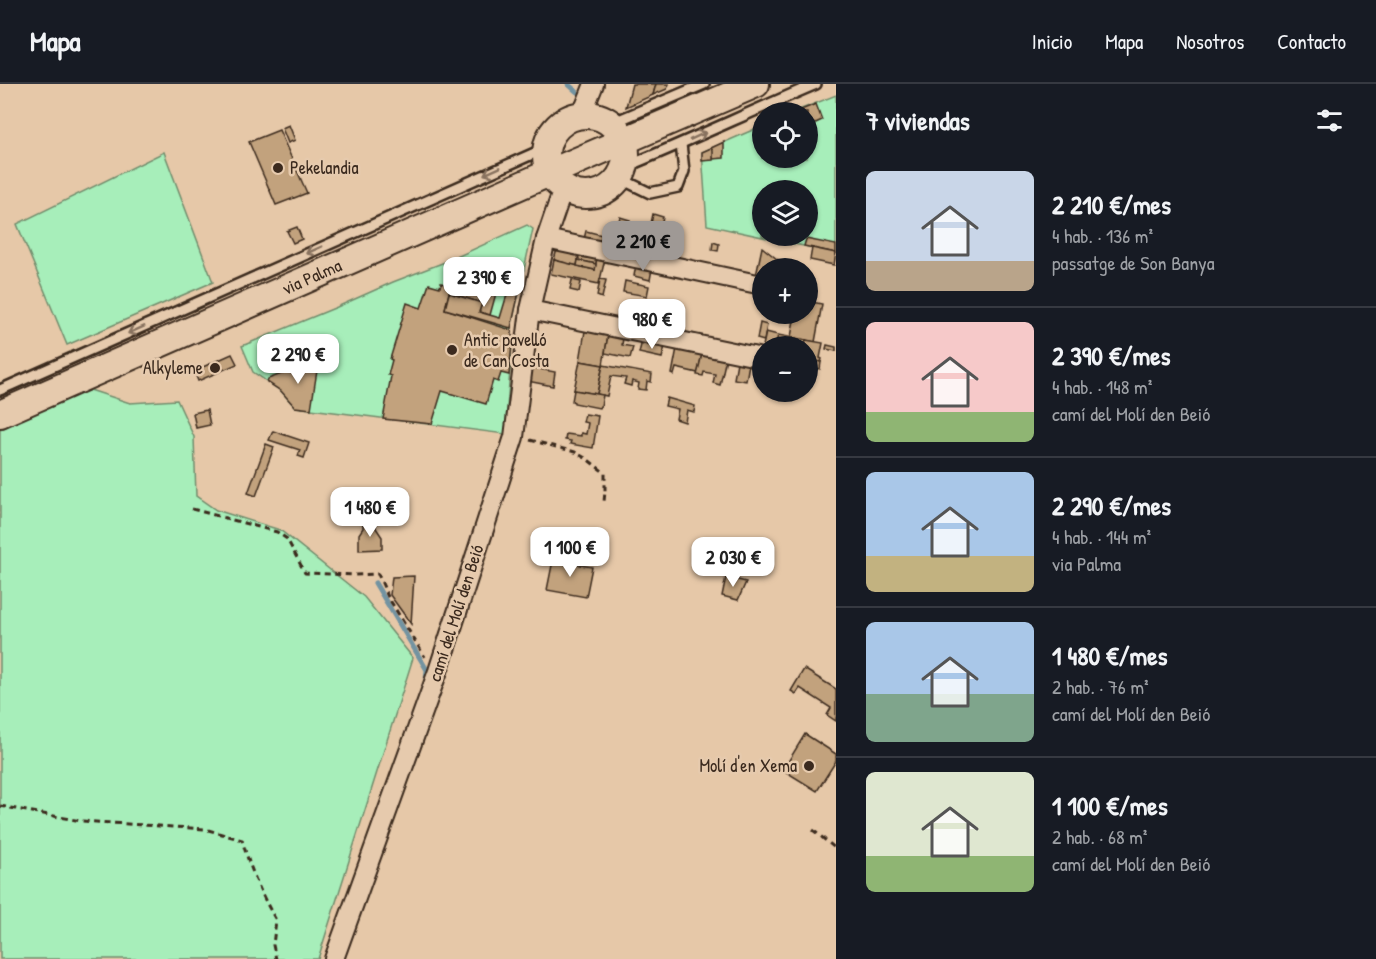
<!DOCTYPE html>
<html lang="es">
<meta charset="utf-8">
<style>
:root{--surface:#171b24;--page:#242831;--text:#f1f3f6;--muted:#9ea1a6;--line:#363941;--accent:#9f9995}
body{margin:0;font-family:"Patrick Hand",sans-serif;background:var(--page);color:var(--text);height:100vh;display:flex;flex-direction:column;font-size:22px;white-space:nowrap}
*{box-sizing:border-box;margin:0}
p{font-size:20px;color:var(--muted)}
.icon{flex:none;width:33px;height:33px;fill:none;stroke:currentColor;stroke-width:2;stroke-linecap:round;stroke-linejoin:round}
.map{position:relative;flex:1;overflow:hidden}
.side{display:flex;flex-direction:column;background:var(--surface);width:540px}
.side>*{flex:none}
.fabs{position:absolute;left:752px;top:18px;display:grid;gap:12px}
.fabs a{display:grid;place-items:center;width:66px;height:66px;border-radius:50%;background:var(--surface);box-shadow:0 2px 4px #0004;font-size:30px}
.price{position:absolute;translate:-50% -51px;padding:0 14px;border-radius:12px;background:#fff;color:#222;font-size:20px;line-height:39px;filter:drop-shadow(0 2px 3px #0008)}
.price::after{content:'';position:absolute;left:50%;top:36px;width:18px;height:14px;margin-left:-9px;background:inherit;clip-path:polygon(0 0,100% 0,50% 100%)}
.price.active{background:var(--accent);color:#111}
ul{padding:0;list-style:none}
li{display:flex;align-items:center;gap:18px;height:150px;padding:0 30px}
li+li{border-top:2px solid var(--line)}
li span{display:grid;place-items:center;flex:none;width:168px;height:120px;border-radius:9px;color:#555}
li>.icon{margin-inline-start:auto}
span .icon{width:72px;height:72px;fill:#fffc;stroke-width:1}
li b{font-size:26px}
h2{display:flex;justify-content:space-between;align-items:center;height:72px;padding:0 30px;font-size:26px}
header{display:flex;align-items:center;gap:36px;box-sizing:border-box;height:84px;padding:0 30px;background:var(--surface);border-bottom:2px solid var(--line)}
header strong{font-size:28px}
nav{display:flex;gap:33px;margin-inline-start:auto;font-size:21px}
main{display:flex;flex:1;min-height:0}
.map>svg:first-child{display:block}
.green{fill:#a7eeba;stroke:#718c6c;stroke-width:1.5;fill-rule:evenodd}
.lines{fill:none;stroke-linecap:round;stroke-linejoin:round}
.stream{stroke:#7293a1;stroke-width:5}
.building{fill:#c2a27d;stroke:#3b2a1e;stroke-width:1.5}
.service-casing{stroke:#3b2a1e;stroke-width:14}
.minor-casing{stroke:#3b2a1e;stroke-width:22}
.secondary-casing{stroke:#3b2a1e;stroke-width:30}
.path{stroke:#3b2a1e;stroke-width:3;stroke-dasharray:6 4.5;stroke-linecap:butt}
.service{stroke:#e6caad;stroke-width:9}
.minor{stroke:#e6caad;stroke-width:18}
.secondary{stroke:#e6caad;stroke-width:26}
.oneway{stroke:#88725e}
.poi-dot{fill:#3b2a1e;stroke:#e6caad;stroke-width:2}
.labels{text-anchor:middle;stroke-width:5;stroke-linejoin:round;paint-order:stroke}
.poi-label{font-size:18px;fill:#3b2a1e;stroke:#e6caad;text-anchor:start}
.street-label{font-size:18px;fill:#3b2a1e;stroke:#e6caad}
</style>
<header>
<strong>Mapa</strong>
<nav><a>Inicio</a><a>Mapa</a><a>Nosotros</a><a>Contacto</a></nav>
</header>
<main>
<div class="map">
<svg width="836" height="875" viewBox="0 0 836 875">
<rect width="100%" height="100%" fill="#e6c8a8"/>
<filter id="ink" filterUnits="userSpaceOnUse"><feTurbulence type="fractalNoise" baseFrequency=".0167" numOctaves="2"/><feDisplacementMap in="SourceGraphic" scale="12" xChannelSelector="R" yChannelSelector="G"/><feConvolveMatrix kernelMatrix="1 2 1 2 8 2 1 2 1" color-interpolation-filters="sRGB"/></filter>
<g filter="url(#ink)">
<g class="green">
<path d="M836 11V169L707 141 702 68 762 42V74H807V28H794ZM762 106H807V152H762Z"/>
<path d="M164 68 213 198 67 261 17 140Z"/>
<path d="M527 141 533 145 511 244 512 260 505 350 295 323 281 307 253 288 242 262 337 223 393 198 450 176Z"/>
<path d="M84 304 130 319 177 316 194 353 196 412 216 426 280 446 364 513 413 574 318 875H0V346Z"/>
</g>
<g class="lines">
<g class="stream">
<path d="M568 0 577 8"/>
<path d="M375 499 427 586 426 597"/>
</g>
</g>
<g class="building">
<path d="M632 0H656L653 11 626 23Z"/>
<path d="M656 0H669L667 5 653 11Z"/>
<path d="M816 20 822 36 807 43V28H796Z"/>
<path d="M289 41 295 56 288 59 282 44Z"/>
<path d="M279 46 307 109 276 121 249 58Z"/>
<path d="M724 58V74L713 75 711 64Z"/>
<path d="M711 64 713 67V76L702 77V68Z"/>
<path d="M653 130 663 133 656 170 645 168Z"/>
<path d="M620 133 630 136 625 153 615 150Z"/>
<path d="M297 143 302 155 293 159 287 147Z"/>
<path d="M586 147 602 151 600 158 584 155Z"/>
<path d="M806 155 836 161V169L804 162Z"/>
<path d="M713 158 719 160 718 167 712 166Z"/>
<path d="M762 163 788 184H762V193L756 192Z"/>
<path d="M812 164 836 169 834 181 810 176Z"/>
<path d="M557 165 579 170 577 182 554 176Z"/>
<path d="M579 170 597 173 596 180 578 176Z"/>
<path d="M597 173 605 175 599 200 551 190 554 176 595 186Z"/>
<path d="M578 176 596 180 595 186 577 182Z"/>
<path d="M636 181 652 185 650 196 634 192Z"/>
<path d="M477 195 498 202 490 231 479 228 482 219 449 209 445 225 511 246 512 249V260L509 291 501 289 498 298 493 296 486 320 442 307 432 340 383 335 391 292 388 291 392 276 390 275 407 219 421 224 429 200 440 203 441 199 448 201 449 196 463 201 465 196 476 200Z"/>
<path d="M600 195 606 196 602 214 597 212Z"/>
<path d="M572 196 581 198 579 208 570 206Z"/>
<path d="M625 197 649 202 647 212 623 208Z"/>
<path d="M509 204 519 208 511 244 445 225 449 209 482 219 479 228 500 234Z"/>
<path d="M807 217 822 220 815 258 791 253 795 230H807Z"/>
<path d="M760 239 767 241 764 257 757 255Z"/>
<path d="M585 247 608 251 603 281 580 277Z"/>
<path d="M766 248 778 251 776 262H763Z"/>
<path d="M608 251 623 254 622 261 633 263 630 274 605 269Z"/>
<path d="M778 251 799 255 798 262H776Z"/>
<path d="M799 255 806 256 805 262H798Z"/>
<path d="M806 256 823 259 820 274 822 275 821 278 807 276V262H805Z"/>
<path d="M642 257 665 262 662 274 639 269Z"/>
<path d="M827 261 836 263V267L826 265Z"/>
<path d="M677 264 702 270 698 289 676 284 674 291 672 290Z"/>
<path d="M232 270 237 280 198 297 194 287Z"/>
<path d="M702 270 726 274 720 301 713 299 715 290 704 288 703 292 697 291Z"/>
<path d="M807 276 821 278 820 285 807 283Z"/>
<path d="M316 277 318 280 311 325 295 323 281 307 267 298 268 295Z"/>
<path d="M580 277 603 281 597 310 574 306Z"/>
<path d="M737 278 749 280 746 297 734 295Z"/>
<path d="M603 281 652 290 651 298 647 297 646 306 638 305 639 299 632 297 631 302 624 300 626 294 611 292 607 312 597 310Z"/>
<path d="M529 283 555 288 553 302 527 297Z"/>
<path d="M574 306 603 311 601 322H600L599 324 574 319V318L572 317Z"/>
<path d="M667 314 695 322 694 328 687 326 685 338 676 335 678 325 665 322Z"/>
<path d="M207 326 210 341 196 344 193 329Z"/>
<path d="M585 330 598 332 593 364 570 360 571 357 565 356 566 350 581 352V349L586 350 588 339 583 338Z"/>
<path d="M273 347 309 359 304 374 298 372 300 366 269 356Z"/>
<path d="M266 360 274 363 256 412 248 409Z"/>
<path d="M363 438 376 439V444L382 453V465L359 466V450L363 444Z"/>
<path d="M553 476 592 483 586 513 547 506Z"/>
<path d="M414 492 411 540 390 511 392 493Z"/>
<path d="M726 493 746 498 738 516 722 512Z"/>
<path d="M804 585 836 605V637L827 631 831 624 800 604 796 610 791 607Z"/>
<path d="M805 650 836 670V677L817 707 783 686Z"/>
</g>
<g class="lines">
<defs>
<g id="service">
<path d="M612 39 704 0"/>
<path d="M625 83C689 57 752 27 816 0"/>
<path d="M619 94 650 109 678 103 684 87 681 60"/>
<path d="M0 306 546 64"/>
</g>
<g id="minor">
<path d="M582 30 594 0"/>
<path d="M546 155 762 201"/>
<path d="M530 226 762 274"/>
<path d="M334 875 438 587 514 353 530 226 546 155 563 105"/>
</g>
<g id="secondary">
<circle cx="586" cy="71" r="40"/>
<path d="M0 330 549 89 756 0"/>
</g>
</defs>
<use href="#service" class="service-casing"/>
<use href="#minor" class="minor-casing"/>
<use href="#secondary" class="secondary-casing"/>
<g class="path">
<path d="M530 356 575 368 587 375 605 389V407L604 418"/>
<path d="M192 425 277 448 287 455 305 489 355 491 378 490 388 513 425 573"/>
<path d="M0 722 81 737 205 745 242 756C250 784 261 811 276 836L273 861 276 875"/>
<path d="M813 746 836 765"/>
</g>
<use href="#service" class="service"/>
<use href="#minor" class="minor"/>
<use href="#secondary" class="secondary"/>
</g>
<defs><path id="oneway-shaft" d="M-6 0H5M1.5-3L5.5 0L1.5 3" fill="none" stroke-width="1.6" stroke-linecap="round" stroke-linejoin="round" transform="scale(1.5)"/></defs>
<g class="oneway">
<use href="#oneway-shaft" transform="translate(698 52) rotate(-25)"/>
<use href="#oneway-shaft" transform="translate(492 87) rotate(156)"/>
<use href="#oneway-shaft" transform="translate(314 166) rotate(156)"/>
<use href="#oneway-shaft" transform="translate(136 246) rotate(156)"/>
</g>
</g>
<g class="poi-dot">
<circle cx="278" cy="84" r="6"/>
<circle cx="452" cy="266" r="6"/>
<circle cx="215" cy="284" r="6"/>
<circle cx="809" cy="682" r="6"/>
</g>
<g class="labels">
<g class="poi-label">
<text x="290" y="90">Pekelandia</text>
<text x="464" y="262">Antic pavelló<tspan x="464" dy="21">de Can Costa</tspan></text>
<text x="203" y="290" text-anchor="end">Alkyleme</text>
<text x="797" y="688" text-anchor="end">Molí d'en Xema</text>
</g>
<g class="street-label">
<text transform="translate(312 193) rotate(-24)" y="6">via Palma</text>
<text transform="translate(456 529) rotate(-72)" y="6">camí del Molí den Beió</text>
</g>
</g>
</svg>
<div class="fabs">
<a><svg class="icon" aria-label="locate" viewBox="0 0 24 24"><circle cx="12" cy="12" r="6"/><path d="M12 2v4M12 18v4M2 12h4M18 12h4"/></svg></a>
<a><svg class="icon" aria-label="layers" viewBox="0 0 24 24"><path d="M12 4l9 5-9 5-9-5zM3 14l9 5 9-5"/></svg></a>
<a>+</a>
<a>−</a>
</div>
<b class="price active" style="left:643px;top:188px">2 210 €</b>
<b class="price" style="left:484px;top:224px">2 390 €</b>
<b class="price" style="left:652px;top:266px">980 €</b>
<b class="price" style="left:298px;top:301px">2 290 €</b>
<b class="price" style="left:370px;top:454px">1 480 €</b>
<b class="price" style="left:570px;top:494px">1 100 €</b>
<b class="price" style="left:733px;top:504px">2 030 €</b>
</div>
<section class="side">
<h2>7 viviendas<svg class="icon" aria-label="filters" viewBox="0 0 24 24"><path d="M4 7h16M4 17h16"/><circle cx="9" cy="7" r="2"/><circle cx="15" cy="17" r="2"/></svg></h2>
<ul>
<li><span style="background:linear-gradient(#c9d6e8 75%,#b9a48a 0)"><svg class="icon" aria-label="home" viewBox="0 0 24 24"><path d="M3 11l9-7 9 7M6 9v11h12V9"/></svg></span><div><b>2 210 €/mes</b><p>4 hab. · 136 m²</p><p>passatge de Son Banya</p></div></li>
<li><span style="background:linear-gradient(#f6c9c9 75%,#8fb573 0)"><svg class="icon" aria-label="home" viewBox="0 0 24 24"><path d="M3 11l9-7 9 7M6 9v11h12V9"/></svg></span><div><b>2 390 €/mes</b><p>4 hab. · 148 m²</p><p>camí del Molí den Beió</p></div></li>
<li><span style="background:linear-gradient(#a9c7e8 70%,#c2b280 0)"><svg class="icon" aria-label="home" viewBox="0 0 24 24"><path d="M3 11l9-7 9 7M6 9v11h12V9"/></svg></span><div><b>2 290 €/mes</b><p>4 hab. · 144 m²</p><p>via Palma</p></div></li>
<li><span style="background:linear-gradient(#a9c7e8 60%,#7fa58c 0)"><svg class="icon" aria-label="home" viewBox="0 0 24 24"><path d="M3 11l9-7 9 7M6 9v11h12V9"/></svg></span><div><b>1 480 €/mes</b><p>2 hab. · 76 m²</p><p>camí del Molí den Beió</p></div></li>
<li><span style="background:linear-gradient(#dfe7d0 70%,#8fb573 0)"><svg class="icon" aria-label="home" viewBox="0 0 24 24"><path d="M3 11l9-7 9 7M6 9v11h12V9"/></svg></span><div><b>1 100 €/mes</b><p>2 hab. · 68 m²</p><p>camí del Molí den Beió</p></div></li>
</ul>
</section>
</main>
